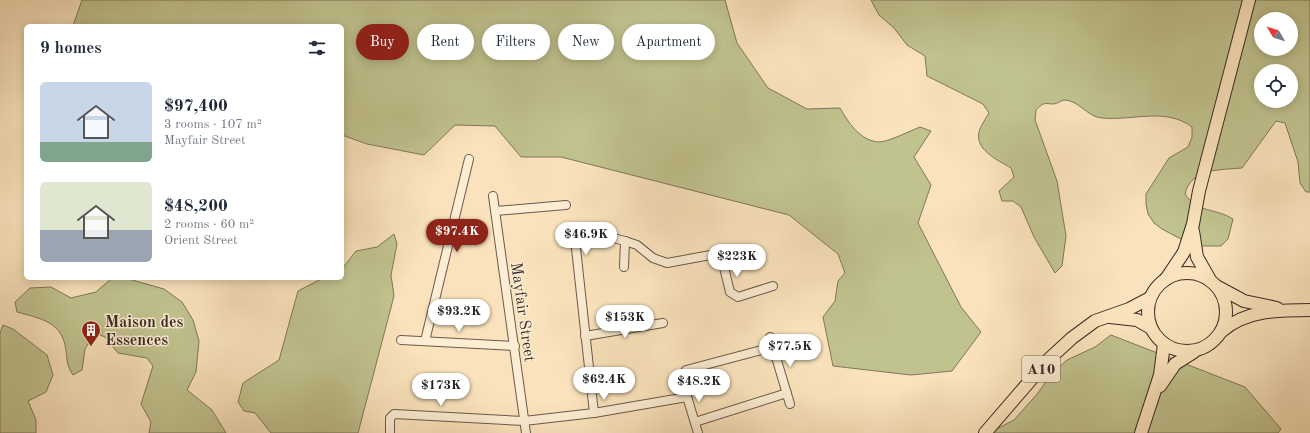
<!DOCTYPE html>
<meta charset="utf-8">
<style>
:root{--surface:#fff;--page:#f6f6f7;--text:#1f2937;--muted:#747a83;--accent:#8f2418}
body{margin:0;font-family:"Old Standard TT",serif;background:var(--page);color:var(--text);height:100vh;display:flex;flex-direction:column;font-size:15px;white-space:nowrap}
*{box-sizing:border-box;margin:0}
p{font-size:13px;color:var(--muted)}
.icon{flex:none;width:22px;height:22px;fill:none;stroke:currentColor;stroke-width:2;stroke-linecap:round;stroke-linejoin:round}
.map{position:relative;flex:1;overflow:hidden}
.details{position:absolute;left:24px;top:24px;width:320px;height:256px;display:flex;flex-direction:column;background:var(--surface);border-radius:6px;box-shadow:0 2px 10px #0003}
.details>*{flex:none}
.banner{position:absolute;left:356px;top:24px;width:380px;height:36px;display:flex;gap:8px}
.needle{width:26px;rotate:309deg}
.controls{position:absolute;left:1254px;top:12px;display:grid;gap:8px}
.controls a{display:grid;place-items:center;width:44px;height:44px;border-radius:50%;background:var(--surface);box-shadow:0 2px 10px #0003;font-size:20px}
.price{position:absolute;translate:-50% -34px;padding:0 9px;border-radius:14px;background:#fff;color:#222;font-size:13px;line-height:26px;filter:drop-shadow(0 1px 2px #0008)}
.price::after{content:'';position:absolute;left:50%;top:24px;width:12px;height:9px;margin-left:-6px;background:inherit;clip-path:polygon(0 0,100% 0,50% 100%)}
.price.active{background:var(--accent);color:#fff}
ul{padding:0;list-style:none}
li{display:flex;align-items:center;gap:12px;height:100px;padding:0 16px}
li span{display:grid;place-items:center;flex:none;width:112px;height:80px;border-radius:6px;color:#555}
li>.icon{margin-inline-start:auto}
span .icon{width:48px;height:48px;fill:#fffc;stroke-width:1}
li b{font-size:17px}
h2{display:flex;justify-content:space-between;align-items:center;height:48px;padding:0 16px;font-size:17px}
.pill{padding:0 14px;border-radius:18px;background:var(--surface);box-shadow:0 2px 10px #0003;font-size:14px;line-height:36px}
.pill.active{background:var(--accent);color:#fff}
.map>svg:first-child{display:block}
.green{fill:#c1c38f;stroke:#7e775a;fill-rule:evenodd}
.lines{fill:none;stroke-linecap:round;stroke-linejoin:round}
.minor-casing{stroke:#6b594b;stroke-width:10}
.primary-casing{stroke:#3b2b25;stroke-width:14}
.minor{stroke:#fcedd3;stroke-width:8}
.primary{stroke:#fae3bc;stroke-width:12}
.labels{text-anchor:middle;stroke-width:3;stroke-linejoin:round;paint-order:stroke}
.shield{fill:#fcedd3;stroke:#756559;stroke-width:1}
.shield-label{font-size:15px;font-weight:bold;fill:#3b2b25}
.street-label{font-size:16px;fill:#3b2b25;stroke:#fcedd3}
.poi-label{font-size:16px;font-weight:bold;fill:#3b2b25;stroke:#fcedd3;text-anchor:start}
</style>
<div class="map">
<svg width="1310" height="433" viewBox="0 0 1310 433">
<rect width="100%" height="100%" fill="#fae3bc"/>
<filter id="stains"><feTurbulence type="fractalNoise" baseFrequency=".005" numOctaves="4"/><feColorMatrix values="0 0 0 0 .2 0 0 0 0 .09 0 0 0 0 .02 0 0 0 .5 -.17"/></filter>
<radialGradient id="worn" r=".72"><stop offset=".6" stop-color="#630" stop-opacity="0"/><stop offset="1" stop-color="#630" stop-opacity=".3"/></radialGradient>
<g class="green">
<path d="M82 0H725L737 43 768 88 807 109 840 108C848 122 860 141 879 142 888 142 910 131 920 127L931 131 914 157 931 185 918 223 961 307 981 332 952 371 911 375 833 366 823 317 835 301 838 281 845 273 838 254 789 215 561 157H521L495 126 455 125 424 155 367 144 342 135V26H73Z"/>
<path d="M871 0H1310V192H1306L1300 183 1298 162 1285 123 1276 121 1242 168C1220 170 1191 168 1185 194 1197 213 1216 208 1233 219L1228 239 1221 246H1194L1162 229 1154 223 1148 214 1146 204V194L1169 158 1188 147 1192 137V127C1166 107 1132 121 1102 118 1087 117 1079 100 1064 100 1060 101 1057 104 1053 104 1050 104 1046 103 1043 104 1041 105 1038 108 1036 110L1035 120 1057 181 1066 236 1062 266 1055 273 1034 237 1021 207 1013 201H1002L999 191 1014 177 1011 168C998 160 972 149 980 129 982 124 986 118 989 113L983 104 927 76 925 56 907 45 894 28 879 15ZM1261 19H1291V49H1261ZM1261 71H1291V101H1261Z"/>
<path d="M394 234 397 244 391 275 394 296 358 433H271L255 413 244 411 238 402 243 383 279 360 298 291 323 278H342V269L356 251 377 247Z"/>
<path d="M117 278H125L164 289 182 302 193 320 199 341 196 372 187 390 212 410 226 433H149L151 422 141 404 153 366 147 358 118 353 105 337 95 333 85 349 82 370 73 375C65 363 68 358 65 345 60 321 38 318 17 312L15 302 30 288 51 287 71 298 96 292 111 279Z"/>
<path d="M3 325 13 329 47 355 53 375 46 392 28 401 36 420V433H0V333Z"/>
<path d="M1111 335 1245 387 1281 429 1278 433H989L1014 420 1038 393 1051 374 1067 360 1095 347Z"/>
</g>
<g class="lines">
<defs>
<g id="minor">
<path d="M493 196 526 433"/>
<path d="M496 211 566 205"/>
<path d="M624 267 625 241"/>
<path d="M621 320 622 330"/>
<path d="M585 336 663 323"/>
<path d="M770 337 790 404"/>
<path d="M401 340 515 346"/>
<path d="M425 341 469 159"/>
<path d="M594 413 574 230 577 229 625 241 637 245 653 258 667 263 716 254 721 255 730 292 738 297 773 286"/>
<path d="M695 422 787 393"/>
<path d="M390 433V418L394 414 524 421 594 413 687 397"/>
<path d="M698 433 681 377 686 370 773 347"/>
</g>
<g id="primary">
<path d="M1193 231 1197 257 1209 278"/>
<circle cx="1187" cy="312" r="39"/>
<path d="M1166 279 1184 252 1193 224 1199 191 1249 0"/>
<path d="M1218 287 1244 301 1277 308"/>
<path d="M1110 317 1137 320 1151 328"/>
<path d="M1222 331C1246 310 1279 310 1310 310"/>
<path d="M1160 386 1175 364 1194 352"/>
<path d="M985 433 1048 360 1072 338 1095 321 1129 309 1150 298"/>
<path d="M1141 433 1160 375 1164 344"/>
</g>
</defs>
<use href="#minor" class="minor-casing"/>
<use href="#primary" class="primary-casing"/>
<use href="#minor" class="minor"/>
<use href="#primary" class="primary"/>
</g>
<defs>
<symbol id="building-pin" viewBox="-11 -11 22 30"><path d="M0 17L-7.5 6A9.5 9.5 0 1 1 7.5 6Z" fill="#8f2418" stroke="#fcedd3"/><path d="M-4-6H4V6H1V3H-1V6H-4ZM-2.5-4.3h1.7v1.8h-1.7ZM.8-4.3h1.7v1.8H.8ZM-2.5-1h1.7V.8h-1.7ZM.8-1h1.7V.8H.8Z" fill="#fff"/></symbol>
</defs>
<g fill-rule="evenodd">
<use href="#building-pin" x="80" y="319" width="22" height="30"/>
</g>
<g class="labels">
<rect class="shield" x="1022" y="356" width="38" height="26" rx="3"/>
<g class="shield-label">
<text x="1041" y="374">A10</text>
</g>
<g class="street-label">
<text transform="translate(524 312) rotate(82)" y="6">Mayfair Street</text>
</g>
<g class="poi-label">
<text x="105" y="327">Maison des<tspan x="105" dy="18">Essences</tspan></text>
</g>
</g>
<rect width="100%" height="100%" filter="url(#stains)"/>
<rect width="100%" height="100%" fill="url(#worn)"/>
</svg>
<div class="controls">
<a><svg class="needle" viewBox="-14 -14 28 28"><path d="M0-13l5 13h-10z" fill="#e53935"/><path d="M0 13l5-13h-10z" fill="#747a83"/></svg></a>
<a><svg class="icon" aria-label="locate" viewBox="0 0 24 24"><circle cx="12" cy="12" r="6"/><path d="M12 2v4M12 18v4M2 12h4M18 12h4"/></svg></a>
</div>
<b class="price active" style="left:457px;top:253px">$97.4K</b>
<b class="price" style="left:586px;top:256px">$46.9K</b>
<b class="price" style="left:737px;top:278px">$223K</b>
<b class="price" style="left:459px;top:333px">$93.2K</b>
<b class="price" style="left:625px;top:339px">$153K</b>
<b class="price" style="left:790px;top:368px">$77.5K</b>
<b class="price" style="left:604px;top:401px">$62.4K</b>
<b class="price" style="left:699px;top:403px">$48.2K</b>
<b class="price" style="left:441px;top:407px">$173K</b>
<div class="banner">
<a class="pill active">Buy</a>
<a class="pill">Rent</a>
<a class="pill">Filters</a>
<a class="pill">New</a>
<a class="pill">Apartment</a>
</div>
<section class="details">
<h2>9 homes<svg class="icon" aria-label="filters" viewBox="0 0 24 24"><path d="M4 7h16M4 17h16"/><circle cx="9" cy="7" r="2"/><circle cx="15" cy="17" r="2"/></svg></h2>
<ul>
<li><span style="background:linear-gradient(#c9d6e8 75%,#7fa58c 0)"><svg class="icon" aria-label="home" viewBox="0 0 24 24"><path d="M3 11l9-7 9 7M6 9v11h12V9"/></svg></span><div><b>$97,400</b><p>3 rooms · 107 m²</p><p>Mayfair Street</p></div></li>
<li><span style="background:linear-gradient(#dfe7d0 60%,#9aa5b1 0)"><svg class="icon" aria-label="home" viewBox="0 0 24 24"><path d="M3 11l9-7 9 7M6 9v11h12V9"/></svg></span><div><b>$48,200</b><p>2 rooms · 60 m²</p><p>Orient Street</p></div></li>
</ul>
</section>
</div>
